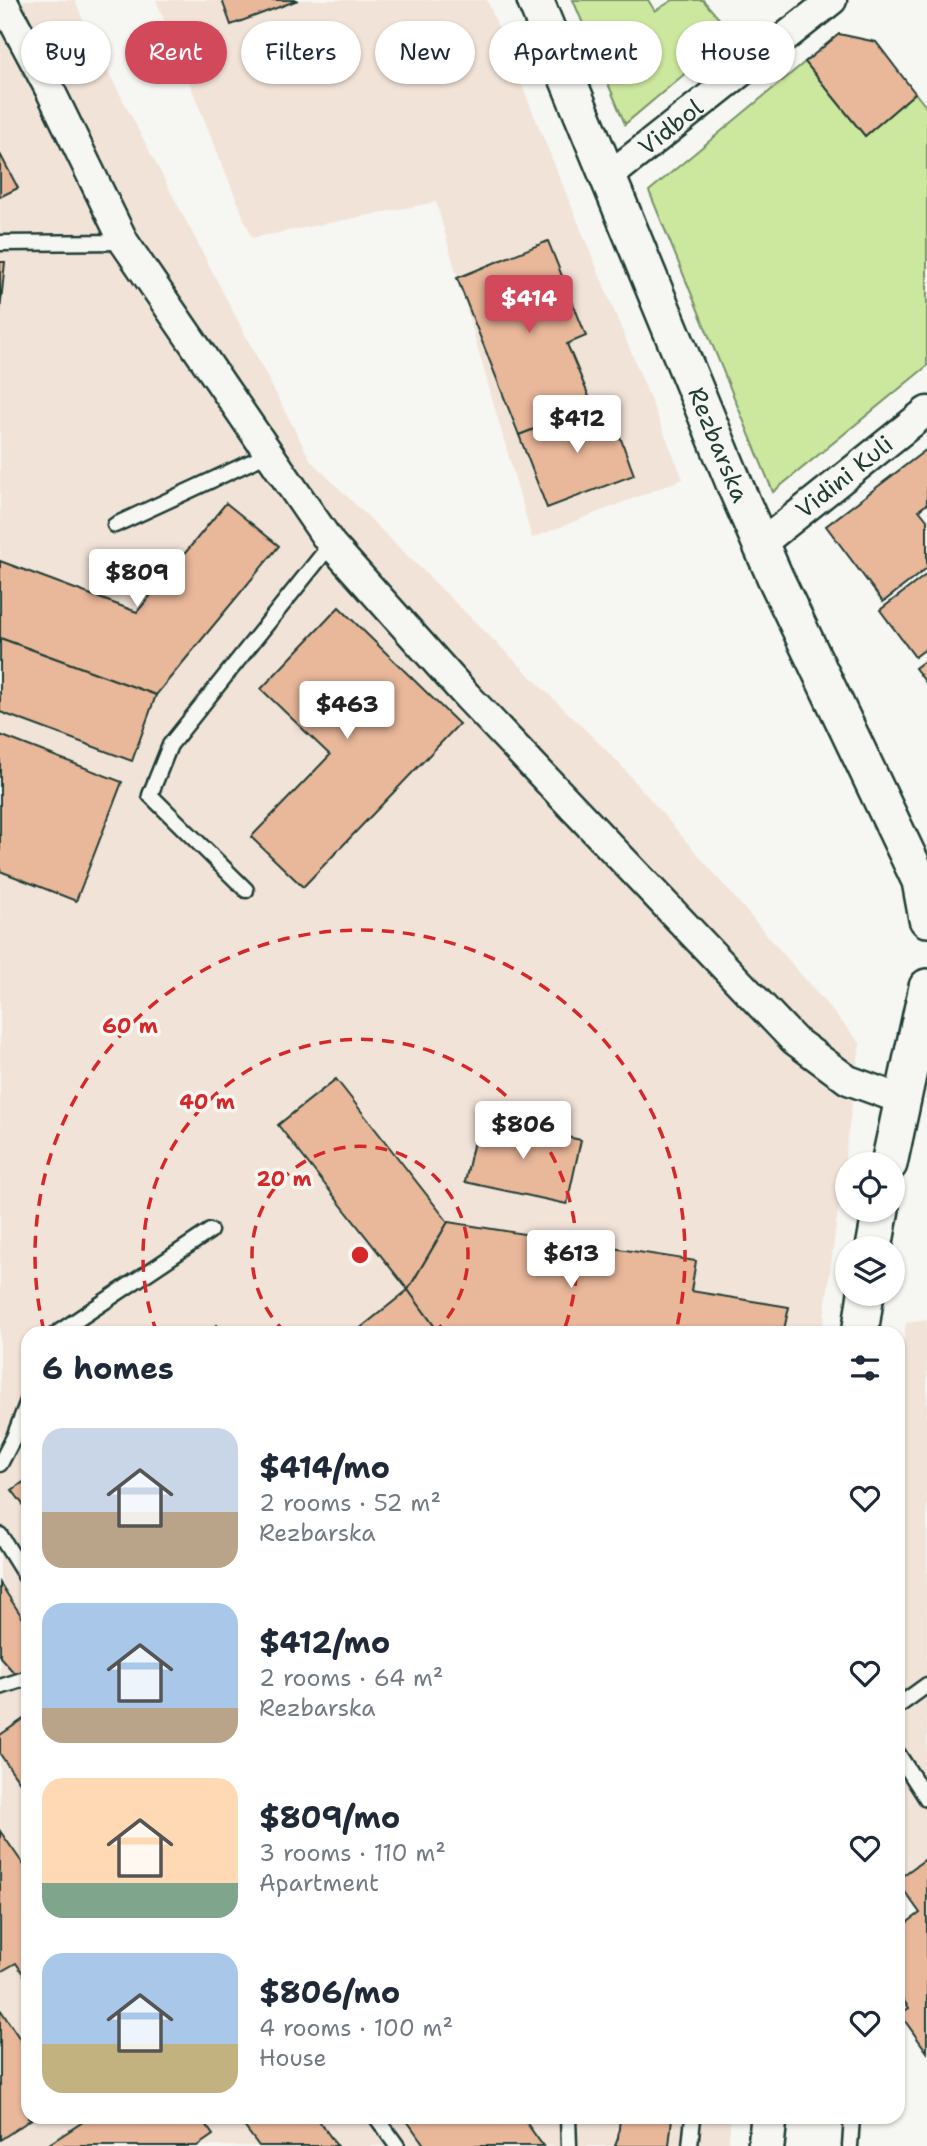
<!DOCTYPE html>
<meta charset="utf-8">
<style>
:root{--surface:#fff;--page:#f6f6f7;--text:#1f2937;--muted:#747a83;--accent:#d1495b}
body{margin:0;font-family:"Shantell Sans",sans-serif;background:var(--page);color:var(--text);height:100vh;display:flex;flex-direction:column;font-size:26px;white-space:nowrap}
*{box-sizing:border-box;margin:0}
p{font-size:23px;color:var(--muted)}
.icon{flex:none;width:38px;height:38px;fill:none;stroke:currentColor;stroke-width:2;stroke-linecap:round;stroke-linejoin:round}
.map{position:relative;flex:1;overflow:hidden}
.drawer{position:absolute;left:21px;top:1326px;width:884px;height:798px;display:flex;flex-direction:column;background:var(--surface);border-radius:21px;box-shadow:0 2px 5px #0004}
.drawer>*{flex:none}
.top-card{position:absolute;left:21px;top:21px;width:886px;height:63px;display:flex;gap:14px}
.buttons{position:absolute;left:835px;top:1152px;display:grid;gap:14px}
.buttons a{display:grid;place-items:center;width:70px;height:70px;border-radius:50%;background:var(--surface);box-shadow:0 2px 5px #0004;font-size:35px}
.price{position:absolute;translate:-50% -60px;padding:0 16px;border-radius:7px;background:#fff;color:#222;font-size:23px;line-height:46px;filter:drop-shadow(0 2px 4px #0008)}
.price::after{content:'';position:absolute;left:50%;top:42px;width:21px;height:16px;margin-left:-10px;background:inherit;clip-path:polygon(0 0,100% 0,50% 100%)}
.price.current{background:var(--accent);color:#fff}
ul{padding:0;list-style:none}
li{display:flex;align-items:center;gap:21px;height:175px;padding:0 21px}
li span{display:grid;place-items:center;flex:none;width:196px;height:140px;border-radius:21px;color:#555}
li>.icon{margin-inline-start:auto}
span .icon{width:84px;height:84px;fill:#fffc;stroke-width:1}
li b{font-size:30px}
h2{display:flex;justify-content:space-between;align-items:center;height:84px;padding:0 21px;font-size:30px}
.tag{padding:0 24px;border-radius:32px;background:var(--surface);box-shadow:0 2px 5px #0004;font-size:24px;line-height:63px}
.tag.current{background:var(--accent);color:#fff}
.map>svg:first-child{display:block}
.built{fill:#f2e3d8}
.green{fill:#cce79e;stroke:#769269;stroke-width:2}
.building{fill:#e9b79a;stroke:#1f3d34;stroke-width:2}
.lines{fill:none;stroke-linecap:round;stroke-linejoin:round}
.service-casing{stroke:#1f3d34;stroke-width:19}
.minor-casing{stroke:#1f3d34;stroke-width:33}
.tertiary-casing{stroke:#1f3d34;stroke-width:40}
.service{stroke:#f6f6f2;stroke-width:14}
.minor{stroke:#f6f6f2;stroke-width:28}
.tertiary{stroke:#f6f6f2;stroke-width:35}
.ring{fill:none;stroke:#d62828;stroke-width:3.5;stroke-dasharray:12 9}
.labels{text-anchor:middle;stroke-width:7;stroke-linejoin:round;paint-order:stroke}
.street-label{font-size:24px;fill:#1f3d34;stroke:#f6f6f2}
.centre{fill:#d62828;stroke:#f6f6f2;stroke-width:3.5}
.ring-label{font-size:21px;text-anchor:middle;font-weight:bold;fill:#d62828;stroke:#f6f6f2;stroke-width:7;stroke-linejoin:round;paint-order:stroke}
</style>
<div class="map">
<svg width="927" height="2146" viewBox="0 0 927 2146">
<rect width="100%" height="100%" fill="#f6f6f2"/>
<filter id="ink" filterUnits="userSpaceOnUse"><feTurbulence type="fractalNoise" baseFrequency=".0143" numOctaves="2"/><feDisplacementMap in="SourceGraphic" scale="14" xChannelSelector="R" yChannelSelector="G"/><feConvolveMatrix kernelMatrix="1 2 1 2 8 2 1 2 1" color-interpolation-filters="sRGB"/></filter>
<g filter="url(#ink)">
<g class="built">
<path d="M0 0H75L88 33 311 461 618 762 860 1043 822 1333 28 1334V2118H731L728 2146H0Z"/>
<path d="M156 0H487L683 479 532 538 436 202 252 238Z"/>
<path d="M927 1320V2052L900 2014 908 2008 898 1993V1929L920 1913 898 1882V1383L906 1323Z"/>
</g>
<g class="green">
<path d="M573 0H648L655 11 673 0H703L732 34 625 124Z"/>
<path d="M805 62 865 136 915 93 927 108V366L773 492 649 191Z"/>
</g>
<g class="building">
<path d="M222 0H298L231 25Z"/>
<path d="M839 34 876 42 915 93 865 136 805 62Z"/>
<path d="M0 154 18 188 0 197Z"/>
<path d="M548 241 586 336 567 344 593 406 519 435 457 278Z"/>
<path d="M0 262H5L0 312Z"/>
<path d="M607 401 634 475 547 508 519 435Z"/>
<path d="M927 449V504L919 510 927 520V568L883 602 826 526Z"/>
<path d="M226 503 279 546 156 695 0 638V561L137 612Z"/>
<path d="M927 574V648L915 657 880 610Z"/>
<path d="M339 607 459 724 303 887 251 837 330 755 261 689Z"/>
<path d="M0 638 156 695 132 761 0 712Z"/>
<path d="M927 659V684L915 668Z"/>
<path d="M0 735 122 782 76 901 0 871Z"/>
<path d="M336 1079 448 1222 408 1290 278 1125Z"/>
<path d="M479 1118 581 1140 567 1204 465 1182Z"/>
<path d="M448 1222 696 1261 691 1291 789 1307 783 1334H440L408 1290Z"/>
<path d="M408 1290 440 1334H353Z"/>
<path d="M217 1325 223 1334H205Z"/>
<path d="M28 1479V1511L12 1490Z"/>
<path d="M0 1583 28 1626V1667L17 1676 0 1657Z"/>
<path d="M28 1716V1794L0 1754V1735Z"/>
<path d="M0 1831 28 1871V1981L16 1963 0 1972Z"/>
<path d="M927 1858V2052L900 2014 909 2008 898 1993V1929L920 1913 898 1882V1879Z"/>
<path d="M0 2009 28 2051V2118H33L0 2140Z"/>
<path d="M89 2118H201L213 2135 197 2146H46Z"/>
<path d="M238 2118H317L337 2146H259Z"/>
<path d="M405 2118H523L543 2146H425Z"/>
<path d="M620 2118H672L669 2146H615L618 2138Z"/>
</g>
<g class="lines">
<defs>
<g id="service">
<path d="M0 243 124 242"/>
<path d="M115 525 268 454"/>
<path d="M246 890 150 795 170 745 331 544"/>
<path d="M56 1334 210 1231"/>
<path d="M0 1464 14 1437 28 1401"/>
<path d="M0 1535 28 1580"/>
<path d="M0 1687 28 1678"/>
<path d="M898 1706 927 1685"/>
<path d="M898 1754 927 1799"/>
<path d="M377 2118 397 2146"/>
<path d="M568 2118 569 2146"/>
<path d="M690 2146 693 2118"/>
<path d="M850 2146 852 2118"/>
</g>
<g id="minor">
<path d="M2 0 51 92 124 242 331 544 467 696 794 1040 848 1080 903 1100"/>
<path id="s1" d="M608 177 832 0"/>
<path id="s2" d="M761 544 927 411"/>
</g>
<g id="tertiary">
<path id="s3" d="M535 0 736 488 775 577 920 881 927 919"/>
<path d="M889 1164 927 987"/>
<path d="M874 1248 881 1209"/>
<path d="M860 1334 866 1293"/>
<path d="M766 2146 769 2118"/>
</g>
</defs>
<use href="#service" class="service-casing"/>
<use href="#minor" class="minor-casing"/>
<use href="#tertiary" class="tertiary-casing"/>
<use href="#service" class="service"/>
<use href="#minor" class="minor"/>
<use href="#tertiary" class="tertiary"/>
</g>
</g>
<g class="ring">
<path d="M286 1333A108 108 0 1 1 434 1333"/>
<path d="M157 1333A217 217 0 1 1 563 1333"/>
<path d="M44 1331A325 325 0 1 1 676 1331"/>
</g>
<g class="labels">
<g class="street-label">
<text dy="8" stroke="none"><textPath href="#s1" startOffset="80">Vidbol</textPath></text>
<text dy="8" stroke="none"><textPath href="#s3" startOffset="481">Rezbarska</textPath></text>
<text dy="8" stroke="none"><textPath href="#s2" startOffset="107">Vidini Kuli</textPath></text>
</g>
</g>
<circle cx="360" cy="1255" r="10" class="centre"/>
<g class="ring-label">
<text x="130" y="1033">60 m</text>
<text x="207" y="1109">40 m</text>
<text x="284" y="1186">20 m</text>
</g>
</svg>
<div class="buttons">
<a><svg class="icon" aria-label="locate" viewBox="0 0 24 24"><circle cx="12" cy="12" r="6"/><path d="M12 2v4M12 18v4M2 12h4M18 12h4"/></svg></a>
<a><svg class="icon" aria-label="layers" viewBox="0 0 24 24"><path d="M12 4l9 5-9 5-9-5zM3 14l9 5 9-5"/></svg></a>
</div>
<b class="price current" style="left:529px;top:335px">$414</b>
<b class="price" style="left:577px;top:455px">$412</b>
<b class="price" style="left:137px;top:609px">$809</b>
<b class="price" style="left:347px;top:741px">$463</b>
<b class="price" style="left:523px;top:1161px">$806</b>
<b class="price" style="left:571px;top:1290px">$613</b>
<div class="top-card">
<a class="tag">Buy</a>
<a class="tag current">Rent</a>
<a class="tag">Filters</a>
<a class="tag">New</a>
<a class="tag">Apartment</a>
<a class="tag">House</a>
</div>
<section class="drawer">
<h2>6 homes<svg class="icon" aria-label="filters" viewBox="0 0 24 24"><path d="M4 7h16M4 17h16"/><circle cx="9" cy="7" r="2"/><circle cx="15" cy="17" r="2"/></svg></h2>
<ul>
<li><span style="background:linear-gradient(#c9d6e8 60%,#b9a48a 0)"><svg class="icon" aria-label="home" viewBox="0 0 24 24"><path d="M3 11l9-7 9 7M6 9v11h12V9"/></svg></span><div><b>$414/mo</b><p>2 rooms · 52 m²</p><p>Rezbarska</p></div><svg class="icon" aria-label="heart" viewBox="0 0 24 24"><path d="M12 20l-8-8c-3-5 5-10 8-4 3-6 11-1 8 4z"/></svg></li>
<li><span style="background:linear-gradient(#a9c7e8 75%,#b9a48a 0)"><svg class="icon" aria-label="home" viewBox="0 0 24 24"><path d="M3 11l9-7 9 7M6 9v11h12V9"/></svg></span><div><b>$412/mo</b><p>2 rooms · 64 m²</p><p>Rezbarska</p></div><svg class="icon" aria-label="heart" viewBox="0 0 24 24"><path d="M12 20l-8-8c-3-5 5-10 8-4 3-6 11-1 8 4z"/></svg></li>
<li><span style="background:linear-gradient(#ffd9b3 75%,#7fa58c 0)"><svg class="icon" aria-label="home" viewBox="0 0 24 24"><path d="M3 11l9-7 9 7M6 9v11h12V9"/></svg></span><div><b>$809/mo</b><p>3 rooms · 110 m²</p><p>Apartment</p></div><svg class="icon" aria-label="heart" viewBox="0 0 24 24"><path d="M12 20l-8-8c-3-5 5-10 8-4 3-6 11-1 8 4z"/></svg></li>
<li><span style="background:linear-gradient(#a9c7e8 65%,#c2b280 0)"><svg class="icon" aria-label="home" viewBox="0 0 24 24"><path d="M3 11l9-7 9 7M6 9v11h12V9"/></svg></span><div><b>$806/mo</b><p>4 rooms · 100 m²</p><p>House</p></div><svg class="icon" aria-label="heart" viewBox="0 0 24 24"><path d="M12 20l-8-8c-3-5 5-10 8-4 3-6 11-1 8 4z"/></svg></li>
</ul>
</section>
</div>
